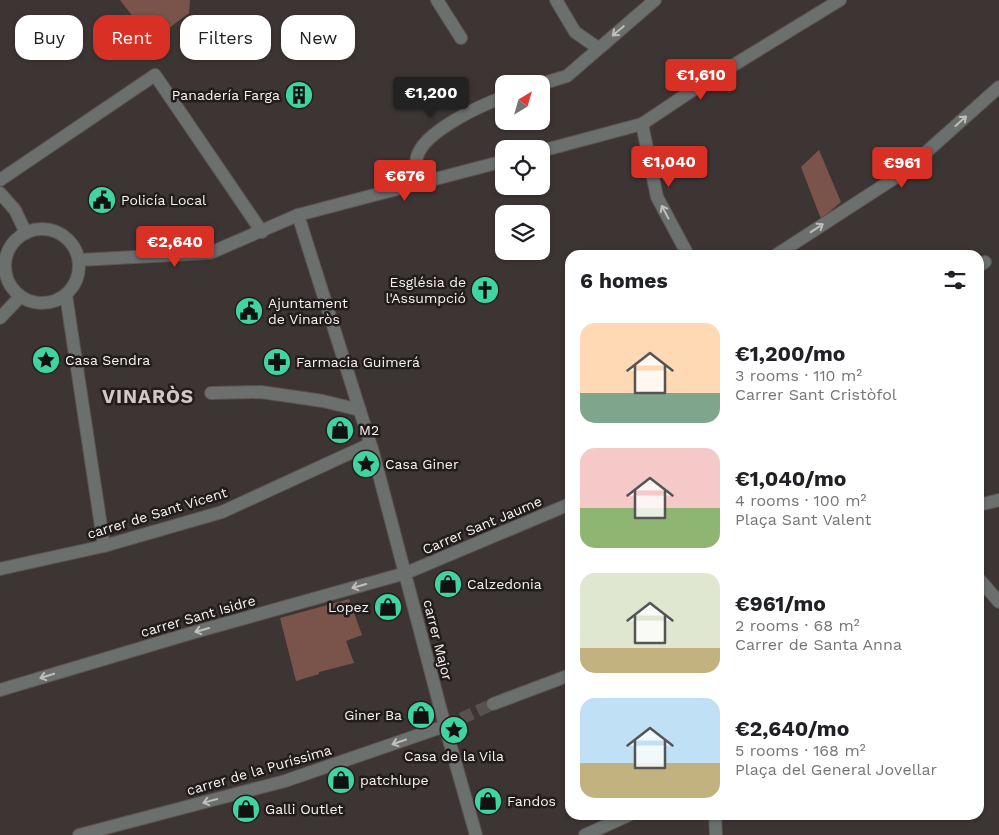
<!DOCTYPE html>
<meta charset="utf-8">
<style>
:root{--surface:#fff;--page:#f6f6f6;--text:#202124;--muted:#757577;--accent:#d93025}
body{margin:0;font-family:"Work Sans",sans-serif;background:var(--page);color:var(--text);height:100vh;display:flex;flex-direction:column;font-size:19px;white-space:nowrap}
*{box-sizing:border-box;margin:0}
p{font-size:16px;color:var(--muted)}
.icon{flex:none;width:28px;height:28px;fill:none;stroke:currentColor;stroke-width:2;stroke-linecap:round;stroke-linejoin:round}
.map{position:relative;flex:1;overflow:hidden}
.side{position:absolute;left:565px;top:250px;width:419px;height:570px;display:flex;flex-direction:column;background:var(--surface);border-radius:15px;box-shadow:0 1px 4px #0004}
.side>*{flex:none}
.hud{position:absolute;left:15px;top:15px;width:475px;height:45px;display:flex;gap:10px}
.needle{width:32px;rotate:37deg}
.tools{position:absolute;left:495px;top:75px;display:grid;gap:10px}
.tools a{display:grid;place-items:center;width:55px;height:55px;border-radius:10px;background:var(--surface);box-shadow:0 1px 4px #0004;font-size:25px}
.price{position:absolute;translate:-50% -42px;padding:0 11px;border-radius:5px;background:var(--accent);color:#fff;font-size:16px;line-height:32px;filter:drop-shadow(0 1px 2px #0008)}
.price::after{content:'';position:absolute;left:50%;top:30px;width:15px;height:11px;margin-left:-8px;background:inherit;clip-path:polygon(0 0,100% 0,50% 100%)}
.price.current{background:#222;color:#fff}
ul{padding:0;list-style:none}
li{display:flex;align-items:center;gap:15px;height:125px;padding:0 15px}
li span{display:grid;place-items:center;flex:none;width:140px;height:100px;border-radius:15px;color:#555}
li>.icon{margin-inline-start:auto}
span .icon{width:60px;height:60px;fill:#fffc;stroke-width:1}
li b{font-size:21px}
h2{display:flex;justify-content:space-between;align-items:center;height:60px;padding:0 15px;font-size:21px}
.tag{padding:0 18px;border-radius:15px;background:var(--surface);box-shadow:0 1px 4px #0004;font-size:18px;line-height:45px}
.tag.current{background:var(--accent);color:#fff}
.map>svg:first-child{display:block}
.green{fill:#7a534b}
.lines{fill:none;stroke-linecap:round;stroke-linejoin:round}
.street-tunnel{stroke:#595150;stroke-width:12;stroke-dasharray:12 6;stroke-linecap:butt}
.street-casing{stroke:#5b5351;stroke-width:14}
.street{stroke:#6b6f6d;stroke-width:12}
.oneway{stroke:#c0bebc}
.labels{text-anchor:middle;stroke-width:5;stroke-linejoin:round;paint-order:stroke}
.poi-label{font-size:14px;fill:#f8f2f1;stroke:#211d1c;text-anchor:start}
.street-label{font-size:14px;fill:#f8f2f1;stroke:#211d1c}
.district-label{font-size:19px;font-weight:bold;letter-spacing:1px;fill:#d1c7c4;stroke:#211d1c}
</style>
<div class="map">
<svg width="999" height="835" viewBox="0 0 999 835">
<rect width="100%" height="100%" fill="#3d3533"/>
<g class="green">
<path d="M120 0H190L189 13 152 41Z"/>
<path d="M819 150 841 202 821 219 801 167Z"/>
<path d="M349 599 362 635 346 641 354 663 319 672V674L296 681 280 618Z"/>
</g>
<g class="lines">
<path class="street-tunnel" d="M445 726 493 704"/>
<defs>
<g id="street">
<path d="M437 0 461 38"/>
<path d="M556 0 575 32 598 48"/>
<path d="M541 84 567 76 655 0"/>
<path d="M642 124 657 197 688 255"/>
<path d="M541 151 642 124 696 88 840 0"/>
<path d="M0 180 155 75 262 232"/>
<path d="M419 184C418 176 415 164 417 157 423 132 481 105 504 97"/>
<path d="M0 193 15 210 26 233"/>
<path d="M298 215 373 452 445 726 476 835"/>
<circle cx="42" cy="266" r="37"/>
<path d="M776 255 904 172 999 87"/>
<path d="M79 260 210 253 298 215 504 161"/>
<path d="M979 266 985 262"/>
<path d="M66 295 104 546"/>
<path d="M0 318 20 297"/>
<path d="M211 393 261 392 323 401 360 410"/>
<path d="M979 505 999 500"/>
<path d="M0 569 104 546 222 512 370 444"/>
<path d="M979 579 999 602"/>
<path d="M0 690 195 632 406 573 570 504"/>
<path d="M493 704 570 675"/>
<path d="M715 815 716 835"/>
<path d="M79 835 285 781 445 726"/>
<path d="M585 835 629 815"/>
</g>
</defs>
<use href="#street" class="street-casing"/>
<use href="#street" class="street"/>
</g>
<defs><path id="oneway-shaft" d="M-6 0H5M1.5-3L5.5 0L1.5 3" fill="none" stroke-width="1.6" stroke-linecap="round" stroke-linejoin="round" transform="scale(1.25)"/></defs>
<g class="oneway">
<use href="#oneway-shaft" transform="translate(618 31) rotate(140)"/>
<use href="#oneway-shaft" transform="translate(961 121) rotate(-42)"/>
<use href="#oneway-shaft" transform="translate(665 212) rotate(-118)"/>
<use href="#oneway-shaft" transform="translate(817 228) rotate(-33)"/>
<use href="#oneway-shaft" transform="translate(359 586) rotate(164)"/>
<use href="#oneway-shaft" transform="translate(202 630) rotate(164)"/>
<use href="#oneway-shaft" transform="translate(47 676) rotate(163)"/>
<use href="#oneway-shaft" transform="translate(399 742) rotate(161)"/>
<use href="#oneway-shaft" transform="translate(210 801) rotate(165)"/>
</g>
<defs>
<symbol id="building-disc" viewBox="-11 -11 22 22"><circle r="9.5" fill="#3fd4a2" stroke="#211d1c"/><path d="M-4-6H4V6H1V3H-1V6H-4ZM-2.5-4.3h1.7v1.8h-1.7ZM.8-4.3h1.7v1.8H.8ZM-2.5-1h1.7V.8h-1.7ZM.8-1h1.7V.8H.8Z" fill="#111"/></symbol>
<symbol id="civic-disc" viewBox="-11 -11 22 22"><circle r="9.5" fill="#3fd4a2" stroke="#211d1c"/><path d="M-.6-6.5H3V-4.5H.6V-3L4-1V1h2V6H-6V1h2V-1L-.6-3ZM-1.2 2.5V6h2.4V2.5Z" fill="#111"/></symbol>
<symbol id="church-disc" viewBox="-11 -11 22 22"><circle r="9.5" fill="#3fd4a2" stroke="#211d1c"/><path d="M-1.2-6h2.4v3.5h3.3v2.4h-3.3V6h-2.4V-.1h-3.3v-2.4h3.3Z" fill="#111"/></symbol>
<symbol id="sight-disc" viewBox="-11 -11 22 22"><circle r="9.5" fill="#3fd4a2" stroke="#211d1c"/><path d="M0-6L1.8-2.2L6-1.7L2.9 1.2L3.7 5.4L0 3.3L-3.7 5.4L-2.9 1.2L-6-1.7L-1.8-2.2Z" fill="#111"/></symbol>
<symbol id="pharmacy-disc" viewBox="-11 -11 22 22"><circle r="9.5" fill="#3fd4a2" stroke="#211d1c"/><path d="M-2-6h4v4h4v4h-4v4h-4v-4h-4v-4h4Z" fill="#111"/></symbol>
<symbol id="shop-disc" viewBox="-11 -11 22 22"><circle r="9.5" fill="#3fd4a2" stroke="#211d1c"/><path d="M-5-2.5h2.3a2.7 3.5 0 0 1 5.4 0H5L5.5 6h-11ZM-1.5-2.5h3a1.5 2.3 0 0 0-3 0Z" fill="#111"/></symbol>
</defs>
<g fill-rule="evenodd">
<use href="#building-disc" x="283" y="79" width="32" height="32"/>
<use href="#civic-disc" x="86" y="184" width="32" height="32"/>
<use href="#church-disc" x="469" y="274" width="32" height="32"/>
<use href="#civic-disc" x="233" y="295" width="32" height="32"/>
<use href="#sight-disc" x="30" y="344" width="32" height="32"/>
<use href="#pharmacy-disc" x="261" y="346" width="32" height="32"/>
<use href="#shop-disc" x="324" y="414" width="32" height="32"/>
<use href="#sight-disc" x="350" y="448" width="32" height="32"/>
<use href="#shop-disc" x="432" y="568" width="32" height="32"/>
<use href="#shop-disc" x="372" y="591" width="32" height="32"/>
<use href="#shop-disc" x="405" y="699" width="32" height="32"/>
<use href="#sight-disc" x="438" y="714" width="32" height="32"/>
<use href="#shop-disc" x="325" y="764" width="32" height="32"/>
<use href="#shop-disc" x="472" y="785" width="32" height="32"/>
<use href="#shop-disc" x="230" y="793" width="32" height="32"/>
</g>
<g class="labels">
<g class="poi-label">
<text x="280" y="100" text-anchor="end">Panadería Farga</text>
<text x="121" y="205">Policía Local</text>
<text x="466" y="287" text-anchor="end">Església de<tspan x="466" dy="16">l'Assumpció</tspan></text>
<text x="268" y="308">Ajuntament<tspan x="268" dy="16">de Vinaròs</tspan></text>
<text x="65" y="365">Casa Sendra</text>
<text x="296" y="367">Farmacia Guimerá</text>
<text x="359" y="435">M2</text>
<text x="385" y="469">Casa Giner</text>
<text x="467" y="589">Calzedonia</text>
<text x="369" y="612" text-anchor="end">Lopez</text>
<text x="402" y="720" text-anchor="end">Giner Ba</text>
<text x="454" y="761" text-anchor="middle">Casa de la Vila</text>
<text x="360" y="785">patchlupe</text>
<text x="507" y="806">Fandos</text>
<text x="265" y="814">Galli Outlet</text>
</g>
<g class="street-label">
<text transform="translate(157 513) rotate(-17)" y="5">carrer de Sant Vicent</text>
<text transform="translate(482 525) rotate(-23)" y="5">Carrer Sant Jaume</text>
<text transform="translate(198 616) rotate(-16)" y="5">carrer Sant Isidre</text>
<text transform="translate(438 640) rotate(76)" y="5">carrer Major</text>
<text transform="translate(259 770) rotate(-16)" y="5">carrer de la Puríssima</text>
</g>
<g class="district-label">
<text x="148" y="403">VINARÒS</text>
</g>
</g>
</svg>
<div class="tools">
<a><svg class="needle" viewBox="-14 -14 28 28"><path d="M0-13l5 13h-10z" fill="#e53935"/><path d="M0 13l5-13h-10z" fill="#757577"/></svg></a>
<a><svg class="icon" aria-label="locate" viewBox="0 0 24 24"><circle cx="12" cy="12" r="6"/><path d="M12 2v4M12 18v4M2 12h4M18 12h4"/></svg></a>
<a><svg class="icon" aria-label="layers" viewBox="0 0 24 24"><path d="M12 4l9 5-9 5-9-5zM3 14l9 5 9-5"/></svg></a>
</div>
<b class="price" style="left:701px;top:101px">€1,610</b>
<b class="price current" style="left:431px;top:119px">€1,200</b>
<b class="price" style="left:669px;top:188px">€1,040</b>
<b class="price" style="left:902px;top:189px">€961</b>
<b class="price" style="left:405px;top:202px">€676</b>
<b class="price" style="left:175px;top:268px">€2,640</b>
<div class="hud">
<a class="tag">Buy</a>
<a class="tag current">Rent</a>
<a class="tag">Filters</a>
<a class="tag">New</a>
</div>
<section class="side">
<h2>6 homes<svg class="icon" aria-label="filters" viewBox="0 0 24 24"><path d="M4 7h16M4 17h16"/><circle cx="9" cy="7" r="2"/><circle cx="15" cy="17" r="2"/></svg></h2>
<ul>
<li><span style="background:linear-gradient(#ffd9b3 70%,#7fa58c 0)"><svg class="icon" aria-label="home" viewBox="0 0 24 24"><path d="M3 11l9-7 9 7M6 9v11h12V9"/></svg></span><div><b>€1,200/mo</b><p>3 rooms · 110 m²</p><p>Carrer Sant Cristòfol</p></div></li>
<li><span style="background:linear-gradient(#f6c9c9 60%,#8fb573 0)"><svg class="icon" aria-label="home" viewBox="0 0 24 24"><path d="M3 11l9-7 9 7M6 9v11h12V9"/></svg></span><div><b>€1,040/mo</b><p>4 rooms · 100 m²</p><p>Plaça Sant Valent</p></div></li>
<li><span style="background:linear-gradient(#dfe7d0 75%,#c2b280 0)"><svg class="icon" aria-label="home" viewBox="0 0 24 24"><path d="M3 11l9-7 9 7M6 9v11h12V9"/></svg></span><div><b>€961/mo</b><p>2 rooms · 68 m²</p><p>Carrer de Santa Anna</p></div></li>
<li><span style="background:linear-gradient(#bfe0f5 65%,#c2b280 0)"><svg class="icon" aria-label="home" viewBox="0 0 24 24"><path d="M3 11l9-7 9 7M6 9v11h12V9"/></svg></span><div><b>€2,640/mo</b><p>5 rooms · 168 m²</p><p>Plaça del General Jovellar</p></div></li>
</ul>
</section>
</div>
